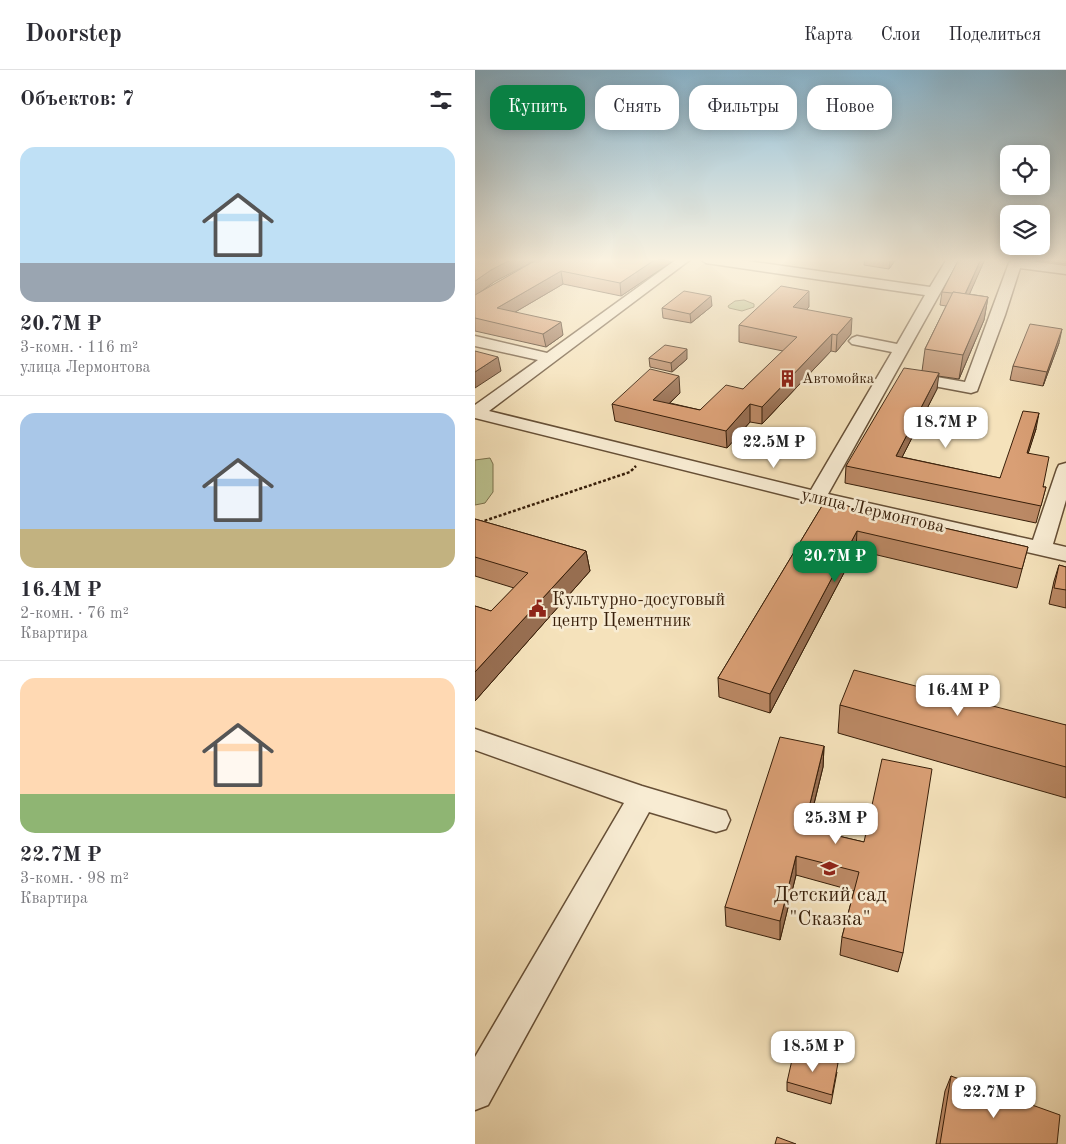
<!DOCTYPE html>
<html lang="ru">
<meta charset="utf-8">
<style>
:root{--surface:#fff;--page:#f7f7f7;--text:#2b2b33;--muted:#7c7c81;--line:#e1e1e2;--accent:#0b8043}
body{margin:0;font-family:"Old Standard TT",serif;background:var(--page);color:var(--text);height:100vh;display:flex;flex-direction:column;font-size:19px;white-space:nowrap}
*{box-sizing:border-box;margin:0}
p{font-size:16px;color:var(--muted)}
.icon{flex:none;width:28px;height:28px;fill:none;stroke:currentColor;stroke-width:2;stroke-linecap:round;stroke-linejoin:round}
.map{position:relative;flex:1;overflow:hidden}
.sheet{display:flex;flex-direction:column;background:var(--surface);width:475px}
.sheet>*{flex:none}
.banner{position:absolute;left:15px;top:15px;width:475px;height:45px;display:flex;gap:10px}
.tools{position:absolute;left:525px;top:75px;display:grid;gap:10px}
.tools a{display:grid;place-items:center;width:50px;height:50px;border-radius:10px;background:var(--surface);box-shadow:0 2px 12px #0003;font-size:25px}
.price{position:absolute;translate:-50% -42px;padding:0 11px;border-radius:10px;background:#fff;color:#222;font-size:16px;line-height:32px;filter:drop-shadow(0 1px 2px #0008)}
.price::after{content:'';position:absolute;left:50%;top:30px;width:15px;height:11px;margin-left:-8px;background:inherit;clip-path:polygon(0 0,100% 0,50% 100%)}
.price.current{background:var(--accent);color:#fff}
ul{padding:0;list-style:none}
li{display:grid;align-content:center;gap:10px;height:265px;padding:0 20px}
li+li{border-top:1px solid var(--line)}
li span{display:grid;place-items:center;height:155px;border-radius:15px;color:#555}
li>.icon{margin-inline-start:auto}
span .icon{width:90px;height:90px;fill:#fffc;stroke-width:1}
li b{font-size:21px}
h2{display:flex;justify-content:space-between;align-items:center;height:60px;padding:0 20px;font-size:21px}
.chip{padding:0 18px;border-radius:15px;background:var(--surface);box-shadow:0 2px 12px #0003;font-size:18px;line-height:45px}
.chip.current{background:var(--accent);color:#fff}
header{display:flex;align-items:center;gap:30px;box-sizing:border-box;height:70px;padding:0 25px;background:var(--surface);border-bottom:1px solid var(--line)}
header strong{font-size:24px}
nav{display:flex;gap:28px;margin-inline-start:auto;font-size:18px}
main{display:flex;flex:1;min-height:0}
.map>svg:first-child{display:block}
.green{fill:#bcc390;stroke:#7a704c}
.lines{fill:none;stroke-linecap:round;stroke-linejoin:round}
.minor-casing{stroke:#664f36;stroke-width:3}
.path{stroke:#371e09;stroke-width:2.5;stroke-dasharray:3 2;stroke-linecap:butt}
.minor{fill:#f8ecd3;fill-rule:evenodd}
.wall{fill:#bb8965;stroke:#371e09}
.shaded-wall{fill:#986f52;stroke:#371e09}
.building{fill:#d99f75;stroke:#371e09}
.labels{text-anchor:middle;stroke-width:5;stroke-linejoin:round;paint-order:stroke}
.far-poi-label{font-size:15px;fill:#371e09;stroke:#f8ecd3;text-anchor:start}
.street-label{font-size:18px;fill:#371e09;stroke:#f8ecd3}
.poi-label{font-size:18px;fill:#371e09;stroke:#f8ecd3;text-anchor:start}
.near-poi-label{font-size:21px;fill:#371e09;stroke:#f8ecd3}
</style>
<header>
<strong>Doorstep</strong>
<nav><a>Карта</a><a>Слои</a><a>Поделиться</a></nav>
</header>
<main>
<section class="sheet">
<h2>Объектов: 7<svg class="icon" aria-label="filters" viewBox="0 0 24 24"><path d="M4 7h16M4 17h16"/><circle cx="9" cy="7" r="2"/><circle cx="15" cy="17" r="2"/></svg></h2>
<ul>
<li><span style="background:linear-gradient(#bfe0f5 75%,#9aa5b1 0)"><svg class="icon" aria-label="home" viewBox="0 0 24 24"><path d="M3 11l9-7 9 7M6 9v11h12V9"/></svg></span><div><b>20.7M ₽</b><p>3-комн. · 116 m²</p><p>улица Лермонтова</p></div></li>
<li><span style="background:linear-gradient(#a9c7e8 75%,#c2b280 0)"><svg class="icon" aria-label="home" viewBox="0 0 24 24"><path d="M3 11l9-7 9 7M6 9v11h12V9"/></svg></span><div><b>16.4M ₽</b><p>2-комн. · 76 m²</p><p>Квартира</p></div></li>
<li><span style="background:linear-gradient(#ffd9b3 75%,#8fb573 0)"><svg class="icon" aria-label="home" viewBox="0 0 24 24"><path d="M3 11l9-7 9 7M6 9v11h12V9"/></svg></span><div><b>22.7M ₽</b><p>3-комн. · 98 m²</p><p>Квартира</p></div></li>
</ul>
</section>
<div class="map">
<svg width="591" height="1074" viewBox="0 0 591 1074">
<rect width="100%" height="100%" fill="#f5e2bb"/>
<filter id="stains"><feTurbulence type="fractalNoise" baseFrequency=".004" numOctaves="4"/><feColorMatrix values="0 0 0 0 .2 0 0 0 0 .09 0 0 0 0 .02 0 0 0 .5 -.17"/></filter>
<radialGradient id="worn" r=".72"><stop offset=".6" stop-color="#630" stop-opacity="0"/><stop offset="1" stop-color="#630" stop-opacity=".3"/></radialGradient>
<g class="green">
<path d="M269 230 279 234V237L267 241 254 238 253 236 260 231Z"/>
<path d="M15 388 18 394V422L10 433 0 435V390Z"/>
</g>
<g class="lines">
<defs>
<g id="minor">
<path d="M202 189H216L14 341 336 420 417 282 377 274 374 271 377 268 382 266 422 274 450 225 231 193 225 189H258L455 217 472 189H484L353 424 558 470 582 399 584 395 591 393V430L578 474 591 477V491L341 433 0 348V335L63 290 0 276V266L72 283Z"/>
<path d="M540 189 591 196V204L545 198 530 245 502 321 496 323 427 310 425 307 427 304 433 302 490 312 534 193Z"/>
<path d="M0 659 167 716 251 741 255 750 251 759 241 762 174 742 13 1035 0 1040V987L149 733 0 680Z"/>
</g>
</defs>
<use href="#minor" class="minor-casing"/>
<path class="path" d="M0 454 155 402 161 396"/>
<use href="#minor" class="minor"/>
</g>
<g class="wall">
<path d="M0 189 19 212 4 223 63 189H201L146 226 88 214 40 242 88 265 71 277 0 261Z"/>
<path d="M271 189H285L284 191Z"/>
<path d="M390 189H421L414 199 389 195Z"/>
<path d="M484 189H510L494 224 513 227 509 250 484 309 463 306 462 319 427 387 525 408 561 359 553 383 568 417H571L561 453 370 413 371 396 447 301 450 279 471 236 465 235 467 222Z"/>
<path d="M554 189H591V194Z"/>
<path d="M237 236 216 253 188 248 187 238Z"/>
<path d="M334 237 331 239 376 264 361 282 356 281 287 354 275 352 252 378 140 351 137 334 205 323 195 333 225 340 268 319 308 281 264 272V255Z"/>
<path d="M584 273 568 316 535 310 538 296Z"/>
<path d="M174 288 212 289 197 302 175 297Z"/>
<path d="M350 431 553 477 542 518 381 480 295 643 244 627 243 608Z"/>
<path d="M0 449 111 481 115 501 0 631V536L16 541 39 518 0 506Z"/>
<path d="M584 495 591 497V538L574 534 579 511Z"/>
<path d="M365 635 591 655V728L363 663Z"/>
<path d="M349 676 348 697 333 759 389 772 428 883 423 902 365 885 367 867 379 821 321 805 305 870 251 856 250 837Z"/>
<path d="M362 1002 356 1034 312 1021V1012Z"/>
<path d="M476 1006 582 1074H461L470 1021Z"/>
</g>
<g class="shaded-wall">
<path d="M37 189H63L19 212 0 226V211L16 200Z"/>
<path d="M181 189H201L146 226 145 213Z"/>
<path d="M415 189H421L414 199Z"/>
<path d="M506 189H510L488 239 490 225Z"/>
<path d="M86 201 88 214 25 251 22 238Z"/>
<path d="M334 221V237L318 253V237Z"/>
<path d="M236 226 237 236 216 253 215 244Z"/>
<path d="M513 227 509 250 484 309 488 285Z"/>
<path d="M377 248 376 264 361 282 362 265Z"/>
<path d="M86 252 88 265 71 277 68 264Z"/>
<path d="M587 259 584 273 568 316 572 302Z"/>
<path d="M357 264 356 281 287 354V337Z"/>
<path d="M212 279V289L197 302 196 293Z"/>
<path d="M23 287 26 301 0 318V302Z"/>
<path d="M464 303 462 319 419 403 421 386Z"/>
<path d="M204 306 205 323 183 344 178 330Z"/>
<path d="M275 334V352L252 378 251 361Z"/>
<path d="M564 343 561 359 548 400 552 383Z"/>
<path d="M382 461 381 480 295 643V624Z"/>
<path d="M111 481 115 501 0 631V602Z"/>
<path d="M349 676 348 697 328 778 329 758Z"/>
<path d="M321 786V805L305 870V851Z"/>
</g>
<g class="building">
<path d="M0 189H37L16 200 0 211Z"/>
<path d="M63 189H181L145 213 86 201 22 238 86 252 68 264 0 248V225Z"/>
<path d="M484 189H506L490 224 478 222 477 223 467 222Z"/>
<path d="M306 216 334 221 318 237 377 248 362 265 357 264 287 337 275 334 251 361 137 334 175 299 204 306 178 330 225 340 251 315 268 319 322 267 264 255Z"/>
<path d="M209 221 236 226 215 244 187 238Z"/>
<path d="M478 222 513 227 488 285 450 279Z"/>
<path d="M555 254 587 259 572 302 538 296Z"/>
<path d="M190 275 212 279 196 293 174 288Z"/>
<path d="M0 281 23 287 0 302Z"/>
<path d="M429 298 464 303 421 386 525 408 548 341 564 343 552 383 574 387 568 417H571L566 436 371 396Z"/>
<path d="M350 431 553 477 547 499 382 461 295 624 243 608Z"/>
<path d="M0 449 111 481 0 602V536L16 541 53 503 0 487Z"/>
<path d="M584 495 591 497V520L579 518Z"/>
<path d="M379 600 591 655V697L365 635Z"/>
<path d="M305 667 349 676 329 758 389 772 407 689 457 699 428 883 367 867 384 802 321 786 305 851 250 837Z"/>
<path d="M319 981 363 993 357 1025 312 1012Z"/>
<path d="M476 1006 585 1045 582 1074H465Z"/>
<path d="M302 1067 321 1074H300Z"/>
</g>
<linearGradient id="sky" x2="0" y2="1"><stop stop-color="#89b8d3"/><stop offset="0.56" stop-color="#faf2e0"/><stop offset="1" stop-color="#faf2e0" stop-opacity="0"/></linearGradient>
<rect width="591" height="339" fill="url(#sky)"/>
<defs>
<symbol id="building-bare" viewBox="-9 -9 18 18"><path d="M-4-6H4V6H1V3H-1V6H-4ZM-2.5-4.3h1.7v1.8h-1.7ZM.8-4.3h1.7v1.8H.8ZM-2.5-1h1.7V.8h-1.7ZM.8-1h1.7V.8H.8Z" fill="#8f2418" stroke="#f8ecd3" stroke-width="2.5" paint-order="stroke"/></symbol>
<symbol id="civic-bare" viewBox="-9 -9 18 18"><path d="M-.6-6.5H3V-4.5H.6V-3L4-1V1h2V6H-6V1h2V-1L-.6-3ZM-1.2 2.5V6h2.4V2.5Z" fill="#8f2418" stroke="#f8ecd3" stroke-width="2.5" paint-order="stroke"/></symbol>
<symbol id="school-bare" viewBox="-9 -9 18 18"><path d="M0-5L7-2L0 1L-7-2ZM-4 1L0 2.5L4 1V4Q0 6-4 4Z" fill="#8f2418" stroke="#f8ecd3" stroke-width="2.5" paint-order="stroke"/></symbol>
</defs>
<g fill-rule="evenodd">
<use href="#building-bare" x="300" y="296" width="25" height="25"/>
<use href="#civic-bare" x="50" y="526" width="25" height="25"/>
<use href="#school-bare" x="342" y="786" width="25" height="25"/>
</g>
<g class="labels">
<g class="far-poi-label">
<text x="327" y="313">Автомойка</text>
</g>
<g class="street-label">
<text transform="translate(398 440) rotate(13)" y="6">улица Лермонтова</text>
</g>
<g class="poi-label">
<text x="77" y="535">Культурно-досуговый<tspan x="77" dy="21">центр Цементник</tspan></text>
</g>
<g class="near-poi-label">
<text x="355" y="831">Детский сад<tspan x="355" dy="24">"Сказка"</tspan></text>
</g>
</g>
<rect width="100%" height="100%" filter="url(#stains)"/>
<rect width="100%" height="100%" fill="url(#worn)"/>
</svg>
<div class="tools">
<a><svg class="icon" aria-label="locate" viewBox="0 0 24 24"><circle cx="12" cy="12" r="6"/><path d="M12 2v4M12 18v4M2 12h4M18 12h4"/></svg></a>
<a><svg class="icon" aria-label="layers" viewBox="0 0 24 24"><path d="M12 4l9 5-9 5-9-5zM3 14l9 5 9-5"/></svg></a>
</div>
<b class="price" style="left:471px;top:379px">18.7M ₽</b>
<b class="price" style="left:299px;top:399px">22.5M ₽</b>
<b class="price current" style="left:360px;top:513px">20.7M ₽</b>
<b class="price" style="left:483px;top:647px">16.4M ₽</b>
<b class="price" style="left:361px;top:775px">25.3M ₽</b>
<b class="price" style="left:338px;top:1003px">18.5M ₽</b>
<b class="price" style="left:519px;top:1049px">22.7M ₽</b>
<div class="banner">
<a class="chip current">Купить</a>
<a class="chip">Снять</a>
<a class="chip">Фильтры</a>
<a class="chip">Новое</a>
</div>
</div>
</main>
